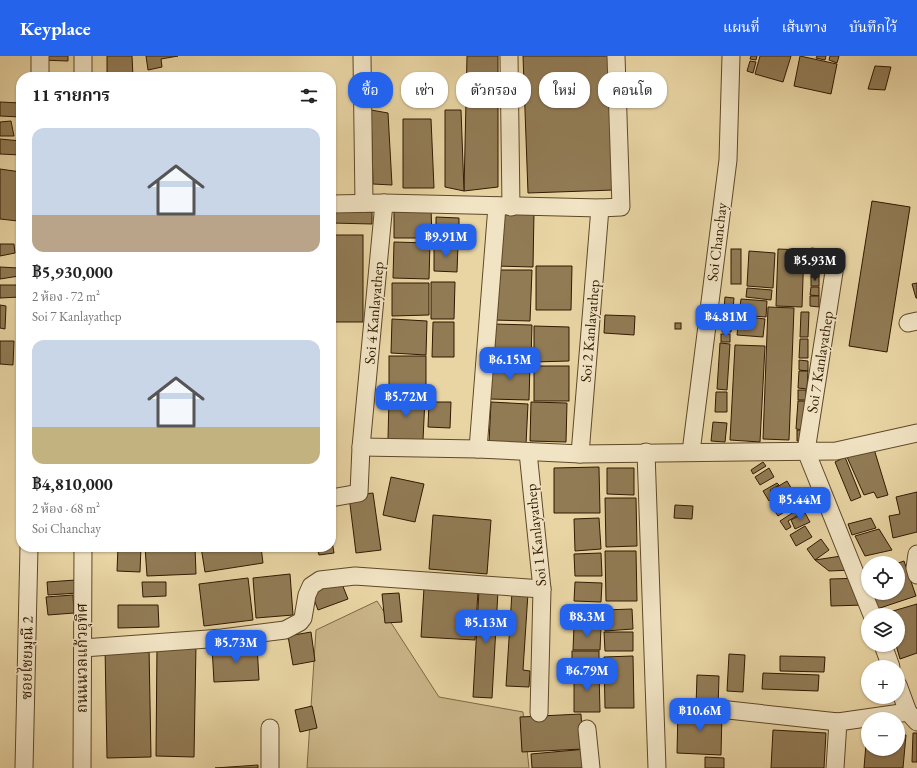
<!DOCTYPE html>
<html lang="th">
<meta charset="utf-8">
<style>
:root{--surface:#fff;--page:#f2f2f2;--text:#222;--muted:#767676;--accent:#2563eb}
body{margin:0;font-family:"EB Garamond","Noto Serif Thai",serif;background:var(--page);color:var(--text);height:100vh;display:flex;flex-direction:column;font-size:15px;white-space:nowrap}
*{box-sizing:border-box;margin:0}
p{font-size:13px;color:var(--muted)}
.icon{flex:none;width:22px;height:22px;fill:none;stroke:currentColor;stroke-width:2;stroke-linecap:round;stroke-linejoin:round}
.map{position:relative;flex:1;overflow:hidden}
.sheet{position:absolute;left:16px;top:16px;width:320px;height:480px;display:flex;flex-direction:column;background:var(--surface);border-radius:16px;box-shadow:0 1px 3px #0004}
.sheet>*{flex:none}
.top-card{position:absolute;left:348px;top:16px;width:380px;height:36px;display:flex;gap:8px}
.buttons{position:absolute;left:861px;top:500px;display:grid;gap:8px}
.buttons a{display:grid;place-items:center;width:44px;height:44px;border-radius:50%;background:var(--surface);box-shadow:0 1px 3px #0004;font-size:20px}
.price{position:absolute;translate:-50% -34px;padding:0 9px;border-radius:8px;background:var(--accent);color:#fff;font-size:13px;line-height:26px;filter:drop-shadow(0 1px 2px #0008)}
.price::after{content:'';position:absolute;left:50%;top:24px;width:12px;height:9px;margin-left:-6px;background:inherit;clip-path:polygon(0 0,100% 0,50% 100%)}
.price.active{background:#222;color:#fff}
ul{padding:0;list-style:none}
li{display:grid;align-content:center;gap:8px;height:212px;padding:0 16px}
li span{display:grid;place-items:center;height:124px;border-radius:12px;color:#555}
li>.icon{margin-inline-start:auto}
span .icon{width:72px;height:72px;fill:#fffc;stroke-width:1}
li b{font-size:17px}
h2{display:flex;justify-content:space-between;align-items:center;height:48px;padding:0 16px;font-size:17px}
.pill{padding:0 14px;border-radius:16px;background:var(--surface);box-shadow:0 1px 3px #0004;font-size:14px;line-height:36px}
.pill.active{background:var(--accent);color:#fff}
header{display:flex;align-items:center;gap:24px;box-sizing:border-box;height:56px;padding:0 20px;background:var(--accent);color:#fff}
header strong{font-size:19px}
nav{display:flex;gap:22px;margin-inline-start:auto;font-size:14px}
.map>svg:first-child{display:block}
.green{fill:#cab588;stroke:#7e6744}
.building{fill:#917b55;stroke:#311900}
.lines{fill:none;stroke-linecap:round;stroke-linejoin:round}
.minor-casing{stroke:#5f4829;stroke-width:19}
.minor{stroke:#f1e4c4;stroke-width:17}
.labels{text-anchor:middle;stroke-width:3;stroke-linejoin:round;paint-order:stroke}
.street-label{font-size:15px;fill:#311900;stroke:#f1e4c4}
</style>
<header>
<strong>Keyplace</strong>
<nav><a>แผนที่</a><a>เส้นทาง</a><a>บันทึกไว้</a></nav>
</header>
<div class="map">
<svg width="917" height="712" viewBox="0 0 917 712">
<rect width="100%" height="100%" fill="#e9d5a4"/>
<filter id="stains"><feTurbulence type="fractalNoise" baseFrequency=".005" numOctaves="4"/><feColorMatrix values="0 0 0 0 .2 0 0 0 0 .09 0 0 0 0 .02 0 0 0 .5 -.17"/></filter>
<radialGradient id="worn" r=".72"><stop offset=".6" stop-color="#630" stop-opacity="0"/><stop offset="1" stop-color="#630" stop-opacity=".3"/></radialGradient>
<path class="green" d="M377 545 439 641 523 656 529 712H307L316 574Z"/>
<g class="building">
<path d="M41 0H68V5L41 4Z"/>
<path d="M107 0H132L133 21H107Z"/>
<path d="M146 0H178L161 3 162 11 148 14Z"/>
<path d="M467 0H498V131L464 135Z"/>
<path d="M523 0H609L614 134 528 137Z"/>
<path d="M751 0H757L756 4 750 3Z"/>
<path d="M760 0H791L783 26 755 18Z"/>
<path d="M800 0 837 8 831 38 794 30Z"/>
<path d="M817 0H826L825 4 816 2Z"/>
<path d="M830 0H839L837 7 829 4Z"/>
<path d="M750 5 756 6 753 17 747 15Z"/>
<path d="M875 10 891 11 885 34 868 33Z"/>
<path d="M0 46 21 47V61L0 60Z"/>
<path d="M371 54 388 57 392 129 373 128Z"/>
<path d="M445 54H461L464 135 445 131Z"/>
<path d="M403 63H431L434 132H403Z"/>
<path d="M11 65 14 80H0V66Z"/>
<path d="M0 83 21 85V99L0 98Z"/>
<path d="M0 113 21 116 18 165 0 163Z"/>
<path d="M872 145 910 151 887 296 849 290Z"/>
<path d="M394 152H431L432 182H394Z"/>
<path d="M498 155 534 156 533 211 496 210Z"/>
<path d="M331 156H372V168L331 167Z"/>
<path d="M436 161 459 162V187H436Z"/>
<rect x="334" y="179" width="29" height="87"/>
<path d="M394 186 430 187 429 223 393 222Z"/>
<path d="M0 188H14L15 197 0 200Z"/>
<path d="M434 188 458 189 457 216 434 215Z"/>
<path d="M811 192 820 193V202H811Z"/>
<rect x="731" y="193" width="10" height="35"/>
<path d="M778 193 804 194 802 251 776 250Z"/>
<path d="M749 195 775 197 773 232 747 230Z"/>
<path d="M812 204H820L819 221H811Z"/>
<path d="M536 210H572L571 254H536Z"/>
<path d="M0 211 18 212 19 220 0 223Z"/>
<path d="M495 214H532L530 265 493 264Z"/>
<rect x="811" y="221" width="8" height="9"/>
<path d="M431 226H455L454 263H431Z"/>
<path d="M392 227H429V259L392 260Z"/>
<path d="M917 227V242H916L912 228Z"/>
<path d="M0 229H21L20 241 0 242Z"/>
<path d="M811 231H819V240L810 239Z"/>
<path d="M747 232 772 234 771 244 746 241Z"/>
<path d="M810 240H819V251L810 250Z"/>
<path d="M725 241 734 242 731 276H722Z"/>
<path d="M741 243 767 245 766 261 739 259Z"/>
<path d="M0 249 6 250 5 273 0 272Z"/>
<path d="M768 251 794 252 789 384 763 383Z"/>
<path d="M801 256H809L808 281H800Z"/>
<path d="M605 259 635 260 634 279 604 277Z"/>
<path d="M739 260 765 263 763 281 737 279Z"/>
<path d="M392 263 427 265 426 299 391 297Z"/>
<path d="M433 266H454V301H432Z"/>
<rect x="675" y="267" width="6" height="6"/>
<path d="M492 268 532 269 531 305 491 304Z"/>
<path d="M534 270 569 271V305L534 306Z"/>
<rect x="721" y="278" width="9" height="8"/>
<path d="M800 283H808V302H799Z"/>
<path d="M0 285H14L13 309 0 308Z"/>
<path d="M720 287 730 288 727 334 717 333Z"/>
<path d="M735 289 765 290 760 386 730 384Z"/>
<rect x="389" y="300" width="37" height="41"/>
<path d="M799 304 808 305V315L799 314Z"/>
<path d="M490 306 530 307 529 344 489 343Z"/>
<rect x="534" y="310" width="35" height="35"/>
<path d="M799 315H808L807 333 798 332Z"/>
<rect x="798" y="334" width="8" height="10"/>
<path d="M716 336H727V356H715Z"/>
<path d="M389 341 425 342 423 384 388 383Z"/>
<path d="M798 345H807L805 374 796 373Z"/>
<path d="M429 346H451L450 372 428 371Z"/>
<path d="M491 346 528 348 526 388 489 387Z"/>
<path d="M531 346 567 347 566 386 530 385Z"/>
<path d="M713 366 727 367 725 386 711 385Z"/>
<path d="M797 374 806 375V385H797Z"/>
<path d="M874 393 888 439 877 442 874 436 864 439 847 401Z"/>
<path d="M845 401 861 441 851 445 835 406Z"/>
<path d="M763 406 766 410 753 418 751 414Z"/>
<path d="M599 411 600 457H554V412Z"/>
<path d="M607 412H634V439L607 438Z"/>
<path d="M769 412 774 421 760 429 755 421Z"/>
<path d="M391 421 424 428 415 466 383 459Z"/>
<path d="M787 425 793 435 778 444 772 434Z"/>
<path d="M777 427 779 429 770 434 774 442 769 445 763 435Z"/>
<path d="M917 436V476L893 482 889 460 900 458 896 441Z"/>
<path d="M373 437 381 494 356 497 349 440Z"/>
<path d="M788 440 794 450 778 460 772 451Z"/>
<path d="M605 442H636L637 490 606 491Z"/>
<path d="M675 449 693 450 692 463 674 462Z"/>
<path d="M797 454 800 458 788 465 791 471 786 474 780 465Z"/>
<path d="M805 457 810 466 795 473 791 464Z"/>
<path d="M433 459 491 464 487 518 429 513Z"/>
<path d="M599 462 601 493 575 495 574 463Z"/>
<path d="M871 462 876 472 852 479 848 468Z"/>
<path d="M805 470 812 481 796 490 790 479Z"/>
<path d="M879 473 892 494 865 500 855 480Z"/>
<path d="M331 479 334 497 319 499 317 491H331Z"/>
<path d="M821 483 829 494 815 504 807 493Z"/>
<path d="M118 491H141L140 516 117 515Z"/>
<path d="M145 491H195L196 518 147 520Z"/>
<path d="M201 491H261L263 507 205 516Z"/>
<path d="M605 495H636L637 545H606Z"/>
<path d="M601 497 602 520H575L574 498Z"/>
<path d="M848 499 853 514 829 515 815 504Z"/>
<path d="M904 505 916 540 877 553 872 537H898V507Z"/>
<path d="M290 518 293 559 256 562 253 522Z"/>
<path d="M248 522 253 564 204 570 199 528Z"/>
<path d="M864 522V549L831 550 830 523Z"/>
<path d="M340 523 348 543 318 554 311 535Z"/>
<path d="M76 524 78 537 48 539 47 526Z"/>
<path d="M142 526H166V540L143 541Z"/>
<path d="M575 526 602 527 601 546 574 545Z"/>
<path d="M424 532 478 535 475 584 421 581Z"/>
<path d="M479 534 498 535 492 642 473 641Z"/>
<path d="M512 536 528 537 523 614 530 615 529 631 506 630Z"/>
<path d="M399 537 402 566 385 567 382 538Z"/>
<path d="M73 539 74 557 48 559 46 541Z"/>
<path d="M917 548V597L900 603 896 589H898V559H887L886 557Z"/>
<path d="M118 549H158L159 571 118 572Z"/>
<path d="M574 549 601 550V569L574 568Z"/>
<path d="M632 553 633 573 605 575 604 554Z"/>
<path d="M574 570 601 571 600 594H573Z"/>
<path d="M311 576 315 605 293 609 288 580Z"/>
<path d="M604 576H633V595H605Z"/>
<path d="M157 588 196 589 194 701 156 700Z"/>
<path d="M257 589 259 624 214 626 212 591Z"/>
<path d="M105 591H149L151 701 107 702Z"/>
<rect x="572" y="595" width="27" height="19"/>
<path d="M729 598 745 599 743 636 727 635Z"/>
<path d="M633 600 634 652H605L604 601Z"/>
<path d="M780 600 825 601 824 616 780 615Z"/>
<path d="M574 615H599L600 656H574Z"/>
<path d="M763 617 819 619 818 635 762 633Z"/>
<path d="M697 619 719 620 718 652 696 651Z"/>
<path d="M312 650 317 672 300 676 295 654Z"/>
<path d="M678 654 722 656 721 699 677 697Z"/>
<path d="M581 658 583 693 522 696 520 661Z"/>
<path d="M773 674 826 677 824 712H771Z"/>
<path d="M867 676 868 693H898V678L906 679 903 712H864Z"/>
<path d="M913 677H917V706H912Z"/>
<path d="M586 693 588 712H532L531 698Z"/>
<path d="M705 701 724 702V712H705Z"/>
<path d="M258 709V712H215Z"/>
</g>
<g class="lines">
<defs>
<g id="minor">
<path d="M362 0 364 147"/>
<path d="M509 0 511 151"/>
<path d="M40 21V0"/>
<path d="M83 21V0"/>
<path d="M331 148 384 147 600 152 621 151 616 0"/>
<path d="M834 216 806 395 872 559"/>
<path d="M908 267 917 265"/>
<path d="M361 391 478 393 580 398 836 395 917 377"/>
<path d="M478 393 497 150"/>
<path d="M528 396 542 533 539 657"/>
<path d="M646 396 657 712"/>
<path d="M691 396 728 104 731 0"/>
<path d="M580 398 600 152"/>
<path d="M331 442 359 437 361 391 384 147"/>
<path d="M917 498 915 512 917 519"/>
<path d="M883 589 891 611"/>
<path d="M83 592 222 582 285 574 300 566 303 562 307 539 311 530 320 524 355 520 542 533"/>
<path d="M898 629 908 656 917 666"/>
<path d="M719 653 838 666"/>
<path d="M587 673 591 712"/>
<path d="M24 712 29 491"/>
<path d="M82 712 83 491"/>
<path d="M270 712V672"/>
<path d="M835 712 838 666 908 656"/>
</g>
</defs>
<use href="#minor" class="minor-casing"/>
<use href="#minor" class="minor"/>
</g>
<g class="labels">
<g class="street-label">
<text transform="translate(717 186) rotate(-83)" y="5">Soi Chanchay</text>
<text transform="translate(374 257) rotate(-85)" y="5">Soi 4 Kanlayathep</text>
<text transform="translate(590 275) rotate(-85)" y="5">Soi 2 Kanlayathep</text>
<text transform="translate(820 306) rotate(-81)" y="5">Soi 7 Kanlayathep</text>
<text transform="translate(536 479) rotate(-96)" y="5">Soi 1 Kanlayathep</text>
<text transform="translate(27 602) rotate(-89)" y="5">ซอยไชยมุณี 2</text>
<text transform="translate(82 602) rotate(-90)" y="5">ถนนนวลแก้วอุทิศ</text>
</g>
</g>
<rect width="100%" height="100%" filter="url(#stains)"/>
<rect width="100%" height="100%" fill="url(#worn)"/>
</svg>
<div class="buttons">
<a><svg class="icon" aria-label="locate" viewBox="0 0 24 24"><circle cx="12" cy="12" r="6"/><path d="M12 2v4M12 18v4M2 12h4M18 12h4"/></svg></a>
<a><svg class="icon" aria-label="layers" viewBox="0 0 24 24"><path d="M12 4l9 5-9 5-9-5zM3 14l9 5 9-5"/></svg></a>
<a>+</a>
<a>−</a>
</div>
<b class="price" style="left:446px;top:202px">฿9.91M</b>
<b class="price active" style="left:815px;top:226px">฿5.93M</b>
<b class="price" style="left:726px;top:282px">฿4.81M</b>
<b class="price" style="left:510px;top:325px">฿6.15M</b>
<b class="price" style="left:406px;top:362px">฿5.72M</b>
<b class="price" style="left:800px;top:465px">฿5.44M</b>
<b class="price" style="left:587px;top:582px">฿8.3M</b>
<b class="price" style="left:486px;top:588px">฿5.13M</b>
<b class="price" style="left:236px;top:608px">฿5.73M</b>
<b class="price" style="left:587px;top:636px">฿6.79M</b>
<b class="price" style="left:700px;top:676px">฿10.6M</b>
<div class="top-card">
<a class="pill active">ซื้อ</a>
<a class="pill">เช่า</a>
<a class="pill">ตัวกรอง</a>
<a class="pill">ใหม่</a>
<a class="pill">คอนโด</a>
</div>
<section class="sheet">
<h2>11 รายการ<svg class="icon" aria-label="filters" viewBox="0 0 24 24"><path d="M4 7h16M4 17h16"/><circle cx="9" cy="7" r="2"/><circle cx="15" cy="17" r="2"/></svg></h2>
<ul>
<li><span style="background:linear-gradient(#c9d6e8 70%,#b9a48a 0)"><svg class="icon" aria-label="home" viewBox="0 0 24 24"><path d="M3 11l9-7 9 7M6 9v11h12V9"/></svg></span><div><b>฿5,930,000</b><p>2 ห้อง · 72 m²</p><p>Soi 7 Kanlayathep</p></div></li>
<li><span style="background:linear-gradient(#c9d6e8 70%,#c2b280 0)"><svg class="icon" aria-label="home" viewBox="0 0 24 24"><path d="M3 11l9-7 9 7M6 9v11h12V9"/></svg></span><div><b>฿4,810,000</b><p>2 ห้อง · 68 m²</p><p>Soi Chanchay</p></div></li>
</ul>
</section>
</div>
